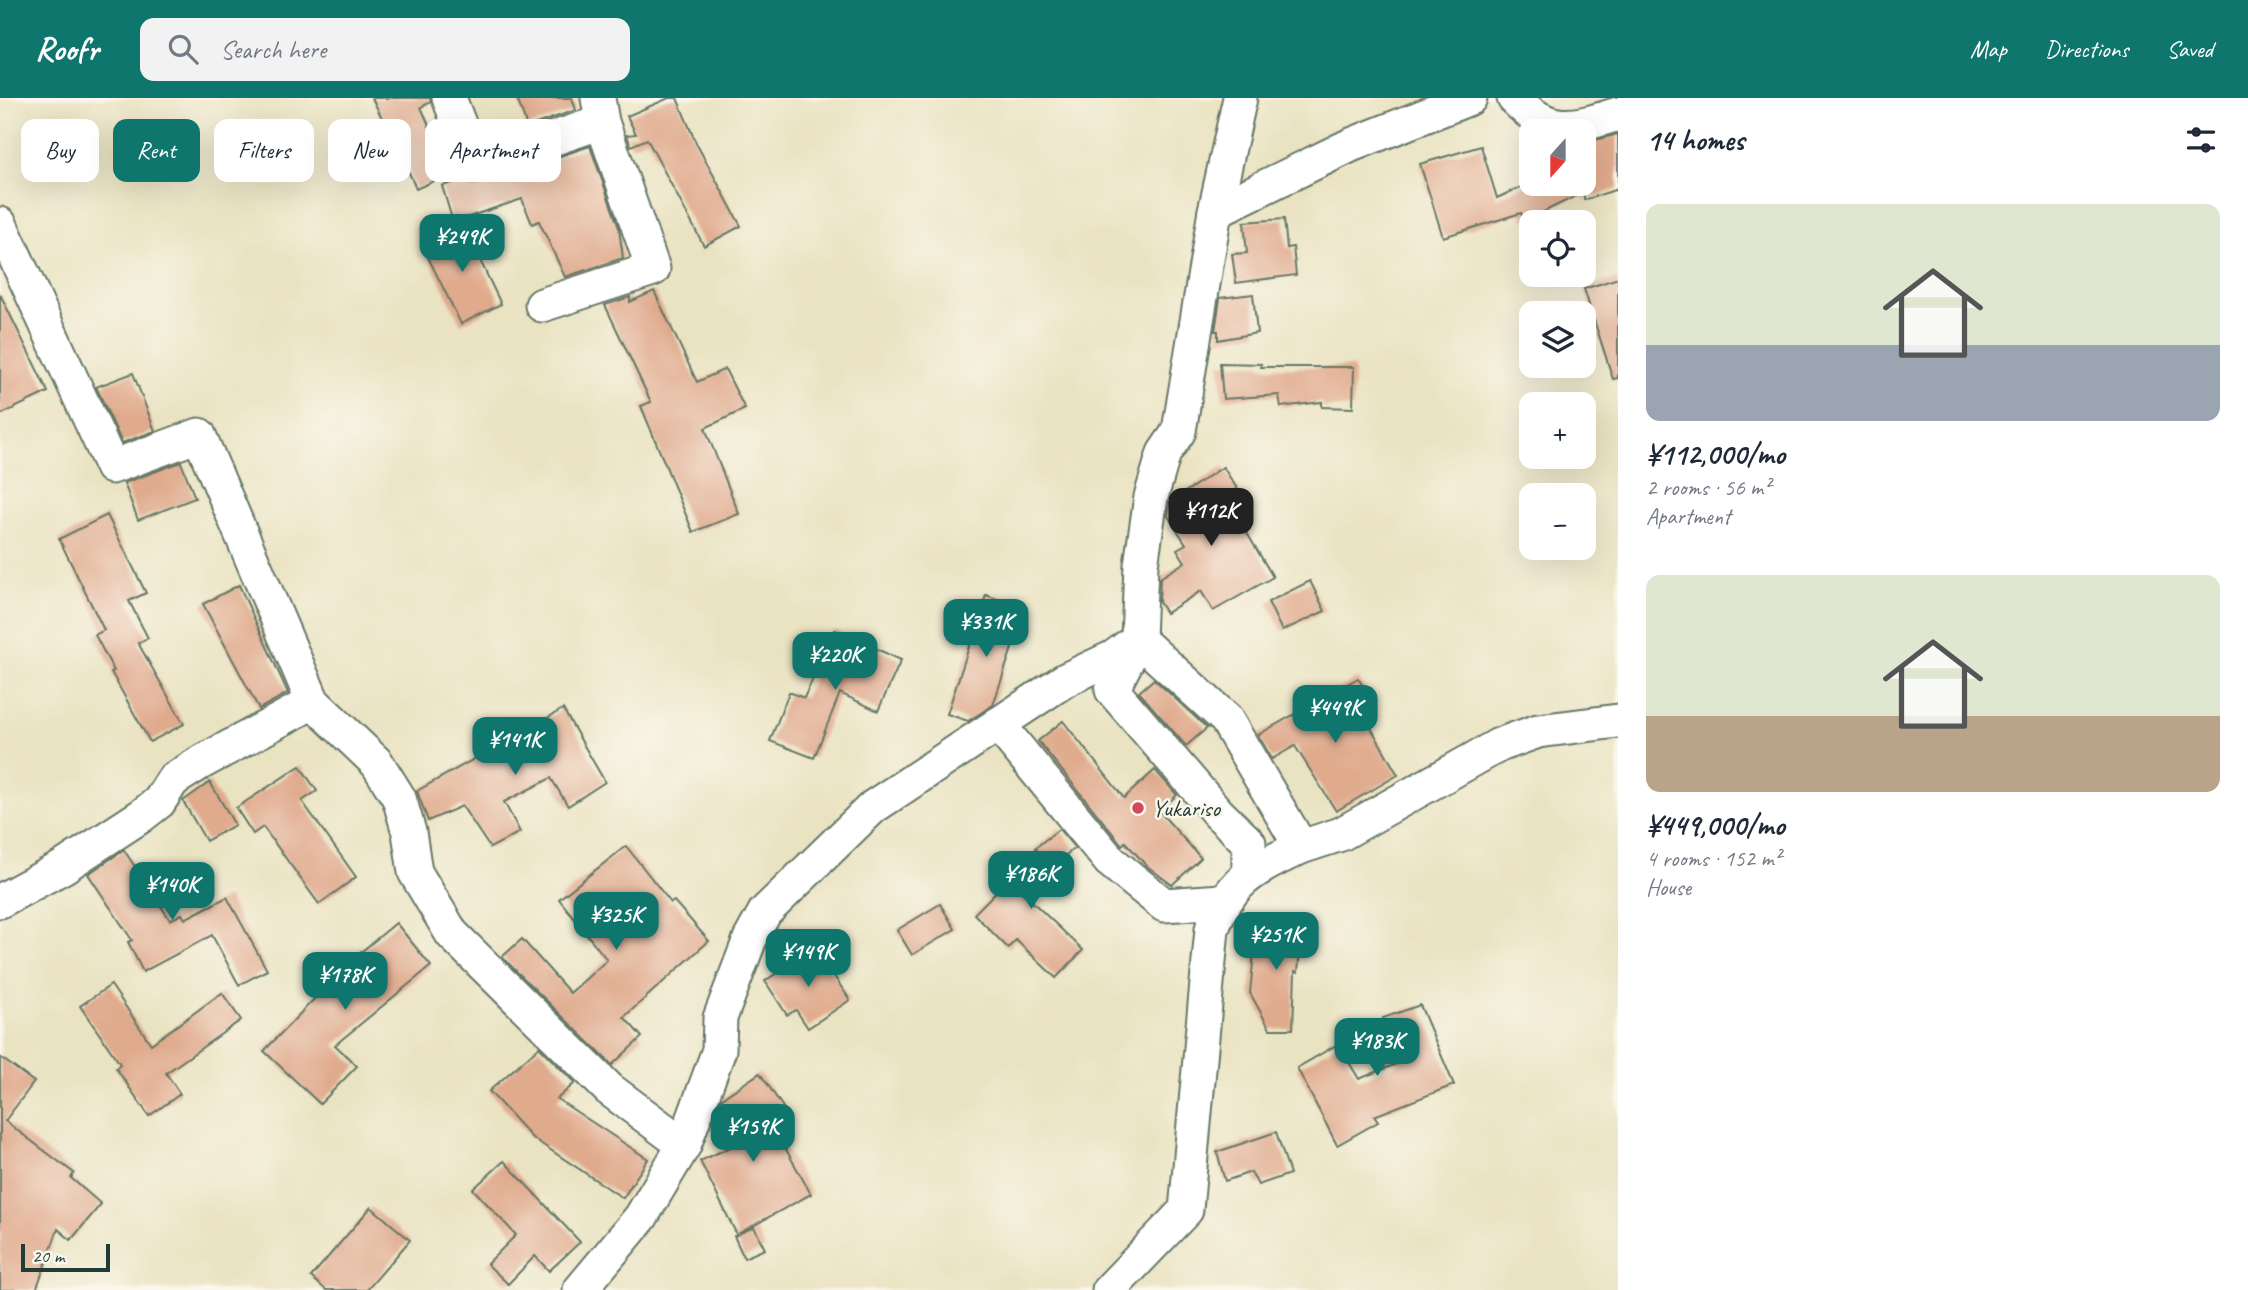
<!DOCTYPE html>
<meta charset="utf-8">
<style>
:root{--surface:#fff;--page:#f2f2f3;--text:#1f2937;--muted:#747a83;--accent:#0f766e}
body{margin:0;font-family:Caveat,sans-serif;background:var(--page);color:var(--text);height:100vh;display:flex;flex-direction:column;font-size:26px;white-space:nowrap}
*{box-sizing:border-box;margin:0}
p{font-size:23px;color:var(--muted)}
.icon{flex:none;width:38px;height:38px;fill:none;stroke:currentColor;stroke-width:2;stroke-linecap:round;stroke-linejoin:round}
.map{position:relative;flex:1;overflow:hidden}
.panel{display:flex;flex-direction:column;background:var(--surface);width:630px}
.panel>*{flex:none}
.top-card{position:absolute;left:21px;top:21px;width:665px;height:63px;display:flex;gap:14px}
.needle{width:46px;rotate:201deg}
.buttons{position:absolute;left:1519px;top:21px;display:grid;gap:14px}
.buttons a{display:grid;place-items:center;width:77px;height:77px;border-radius:14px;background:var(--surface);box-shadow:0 7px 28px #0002;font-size:35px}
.scale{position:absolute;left:21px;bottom:18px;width:89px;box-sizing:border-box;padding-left:7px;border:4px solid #1f3d34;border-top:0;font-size:19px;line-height:24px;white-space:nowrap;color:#1f3d34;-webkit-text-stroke:5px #fbf7ec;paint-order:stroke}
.price{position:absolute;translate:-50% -60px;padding:0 16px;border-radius:14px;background:var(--accent);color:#fff;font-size:23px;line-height:46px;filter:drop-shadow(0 2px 4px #0008)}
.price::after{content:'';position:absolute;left:50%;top:42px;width:21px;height:16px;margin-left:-10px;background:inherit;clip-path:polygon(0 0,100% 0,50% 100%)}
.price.selected{background:#222;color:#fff}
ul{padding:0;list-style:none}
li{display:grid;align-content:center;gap:14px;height:371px;padding:0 28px}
li span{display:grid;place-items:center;height:217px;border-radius:14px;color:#555}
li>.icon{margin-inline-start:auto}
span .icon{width:126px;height:126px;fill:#fffc;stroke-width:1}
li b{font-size:30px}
h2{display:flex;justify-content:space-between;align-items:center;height:84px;padding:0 28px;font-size:30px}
.tag{padding:0 24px;border-radius:14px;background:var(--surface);box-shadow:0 7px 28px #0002;font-size:24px;line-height:63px}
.tag.selected{background:var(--accent);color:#fff}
header{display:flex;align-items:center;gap:42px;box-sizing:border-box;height:98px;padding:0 35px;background:var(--accent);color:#fff}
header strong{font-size:33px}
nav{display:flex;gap:38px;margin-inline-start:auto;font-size:24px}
.search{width:490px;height:63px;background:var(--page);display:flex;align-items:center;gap:18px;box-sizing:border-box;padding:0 24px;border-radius:14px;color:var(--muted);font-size:26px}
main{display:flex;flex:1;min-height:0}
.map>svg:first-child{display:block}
.building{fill:#e0aa8d}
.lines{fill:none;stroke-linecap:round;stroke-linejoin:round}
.minor-casing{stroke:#676;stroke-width:37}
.minor{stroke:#fff;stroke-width:33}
.poi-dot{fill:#d1495b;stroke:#fbf7ec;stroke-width:2.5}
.labels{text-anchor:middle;stroke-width:5;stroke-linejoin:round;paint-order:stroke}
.poi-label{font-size:24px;fill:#1f3d34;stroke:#fbf7ec;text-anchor:start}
</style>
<header>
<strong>Roofr</strong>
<div class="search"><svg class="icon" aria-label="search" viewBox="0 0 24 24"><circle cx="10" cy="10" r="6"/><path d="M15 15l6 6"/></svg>Search here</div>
<nav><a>Map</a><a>Directions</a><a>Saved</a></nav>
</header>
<main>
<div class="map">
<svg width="1618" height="1192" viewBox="0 0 1618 1192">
<rect width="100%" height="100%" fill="#fbf7ec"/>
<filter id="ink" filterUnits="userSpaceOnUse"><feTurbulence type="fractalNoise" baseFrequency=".0143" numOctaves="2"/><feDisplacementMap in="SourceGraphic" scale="14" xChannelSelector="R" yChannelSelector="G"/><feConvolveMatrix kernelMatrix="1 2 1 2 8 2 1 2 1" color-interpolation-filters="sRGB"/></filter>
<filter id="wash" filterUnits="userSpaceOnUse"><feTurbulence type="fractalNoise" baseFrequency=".00686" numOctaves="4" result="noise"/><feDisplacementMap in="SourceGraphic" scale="28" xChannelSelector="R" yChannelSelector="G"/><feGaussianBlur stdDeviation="1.57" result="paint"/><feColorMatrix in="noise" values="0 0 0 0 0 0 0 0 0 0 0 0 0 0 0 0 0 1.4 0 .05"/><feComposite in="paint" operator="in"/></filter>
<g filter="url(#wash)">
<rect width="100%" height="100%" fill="#eae3c2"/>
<g id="blocks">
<g class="building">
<path d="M372 0H430L431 4 421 9 450 76 416 91 388 25 385 26Z"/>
<path d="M517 0H572L576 12 527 29Z"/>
<path d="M669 0H677L696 45 741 128 704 148 647 41 631 48 627 37 636 36 627 18Z"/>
<path d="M1618 36V91L1584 102V94L1525 123 1521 115 1443 139 1420 66 1481 48 1497 100 1527 86H1584V45Z"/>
<path d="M590 48 619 130 623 160 565 179 539 123 532 126 522 101 453 124 442 88 462 82 471 86 481 85Z"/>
<path d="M1284 121 1287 150 1293 149 1296 177 1236 185 1232 156 1247 155 1244 124Z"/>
<path d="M463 127 501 206 461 226 422 147Z"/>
<path d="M1618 180V280L1613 281 1584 191Z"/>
<path d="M654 193 697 284 725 271 745 311 705 330 739 416 693 434 641 308 651 304 605 207 630 199V204Z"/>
<path d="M0 196 48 294 0 317Z"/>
<path d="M1253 196 1257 235 1218 242V233H1215L1220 200Z"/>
<path d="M1220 265 1261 266V269H1354L1353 310 1322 309V304L1281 309 1279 297 1223 301Z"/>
<path d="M133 275 155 333 122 345 96 289Z"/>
<path d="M181 364 195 400 138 422 124 385Z"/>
<path d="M1223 369 1240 395 1228 403 1273 479 1213 513 1201 493 1166 515 1159 504 1160 480 1185 464 1177 451 1186 446 1168 418 1170 404Z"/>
<path d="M107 417 146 495 129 503 148 540 138 545 184 626 150 644 111 574 114 573 95 537 104 532 59 441Z"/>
<path d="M1310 483 1325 513 1282 533 1268 504Z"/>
<path d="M239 487 288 595 259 611 203 506Z"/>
<path d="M986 497 1025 511 993 607 968 623 947 616Z"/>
<path d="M835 532 901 562 878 613 840 595 814 660 770 643 789 594 804 600Z"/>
<path d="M1358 580 1373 604 1360 611 1398 677 1336 713 1295 648 1272 661 1258 637Z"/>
<path d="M1154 581 1207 630 1186 648 1139 594Z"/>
<path d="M563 611 605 684 568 708 551 680 504 704 520 734 490 750 462 708 428 723 417 693Z"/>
<path d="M1063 623 1124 700 1155 672 1177 697 1159 713 1201 760 1172 787 1147 768 1125 744 1122 747 1038 643Z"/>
<path d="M300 668 317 693 302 703 356 779 319 806 263 729 253 736 236 710Z"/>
<path d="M210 684 235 727 206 743 183 703Z"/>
<path d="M1059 731 1075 750 1020 792 1083 852 1056 880 1016 842 1008 850 974 816 1037 752 1035 750Z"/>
<path d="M626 748 671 805 674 803 709 843 624 919 642 939 612 967 502 859 522 841 570 895 607 862 559 801Z"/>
<path d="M124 752 170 822 182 816 185 821 227 799 267 872 239 887 212 837 143 874 128 844 132 842 88 776Z"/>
<path d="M940 806 955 831 912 857 897 832Z"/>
<path d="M1257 824 1302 828 1298 874 1295 873 1293 931H1270L1250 895Z"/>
<path d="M396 825 431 868 335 947 357 968 320 1006 264 953 319 896 315 892Z"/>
<path d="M815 850 850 902 808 930 796 912 787 917 765 883Z"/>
<path d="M111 887 151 946 222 895 241 922 166 975 180 996 149 1018 116 970 120 966 80 908Z"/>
<path d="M1420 907 1454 987 1374 1018 1378 1024 1337 1047 1297 970 1338 946 1359 981 1399 965 1383 920Z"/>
<path d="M539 949 575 985 557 1001 648 1061 623 1100 531 1039 489 993Z"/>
<path d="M0 959 34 984 5 1023 74 1075 71 1080 101 1106 71 1142 58 1131 36 1192H0Z"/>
<path d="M760 975 784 1011 769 1021 811 1096 738 1136 754 1129 765 1151 744 1160 734 1138 737 1137 700 1063 737 1046 716 1016 721 1001Z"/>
<path d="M1276 1034 1290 1076 1258 1087 1251 1074 1225 1083 1217 1054Z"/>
<path d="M504 1063 580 1144 549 1173 535 1158 508 1186 487 1166 516 1137 473 1091Z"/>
<path d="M371 1109 410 1142 367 1192H326L311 1179Z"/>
</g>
</g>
</g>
<g filter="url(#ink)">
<use href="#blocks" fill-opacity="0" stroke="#676" stroke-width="2"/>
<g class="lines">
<defs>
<g id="minor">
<path d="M449 0 475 67 602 24"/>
<path d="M1240 0 1215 113 1179 333 1164 355 1151 399 1141 467 1138 541 1112 592 1218 715 1249 745V775"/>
<path d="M1514 0C1549 38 1573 30 1618 16"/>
<path d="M1215 113 1351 47 1470 0"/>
<path d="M0 126 112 369 199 337 313 604 377 665 399 700 409 734 415 774 452 836 609 991 684 1047"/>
<path d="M542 207 653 171 602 24 598 0"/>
<path d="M998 626 1110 763 1164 807 1222 803"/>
<path d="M1301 749 1341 736 1499 647 1538 633 1618 623"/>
<path d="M0 803 63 769 141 718 159 704 173 682 200 665 313 604"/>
<path d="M580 1192 641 1119 684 1047 719 952 720 920 750 841 765 814 873 709 1065 582 1114 559 1138 541"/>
<path d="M1109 1192 1186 1112 1212 831C1232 779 1255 772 1301 749L1226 621 1138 541"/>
</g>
</defs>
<use href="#minor" class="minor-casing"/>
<use href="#minor" class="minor"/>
</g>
</g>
<circle class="poi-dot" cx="1138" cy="710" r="7"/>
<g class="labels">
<g class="poi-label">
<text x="1152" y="718">Yukariso</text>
</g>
</g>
</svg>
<div class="buttons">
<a><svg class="needle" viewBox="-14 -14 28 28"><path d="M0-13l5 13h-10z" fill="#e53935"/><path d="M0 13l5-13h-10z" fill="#747a83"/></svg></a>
<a><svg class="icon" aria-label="locate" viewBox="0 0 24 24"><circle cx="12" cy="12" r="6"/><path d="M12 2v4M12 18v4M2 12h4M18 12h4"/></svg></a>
<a><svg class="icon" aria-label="layers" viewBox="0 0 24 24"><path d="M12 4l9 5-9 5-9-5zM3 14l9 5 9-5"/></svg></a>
<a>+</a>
<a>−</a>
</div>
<div class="scale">20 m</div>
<b class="price" style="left:462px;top:176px">¥249K</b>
<b class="price selected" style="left:1211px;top:450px">¥112K</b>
<b class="price" style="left:986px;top:561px">¥331K</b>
<b class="price" style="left:835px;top:594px">¥220K</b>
<b class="price" style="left:1335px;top:647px">¥449K</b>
<b class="price" style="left:515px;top:679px">¥141K</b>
<b class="price" style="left:1031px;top:813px">¥186K</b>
<b class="price" style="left:172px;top:824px">¥140K</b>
<b class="price" style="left:616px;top:854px">¥325K</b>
<b class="price" style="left:1276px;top:874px">¥251K</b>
<b class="price" style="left:808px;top:891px">¥149K</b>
<b class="price" style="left:345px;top:914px">¥178K</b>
<b class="price" style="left:1377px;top:980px">¥183K</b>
<b class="price" style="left:753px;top:1066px">¥159K</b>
<div class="top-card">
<a class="tag">Buy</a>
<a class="tag selected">Rent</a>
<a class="tag">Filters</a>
<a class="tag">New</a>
<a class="tag">Apartment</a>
</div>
</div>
<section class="panel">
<h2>14 homes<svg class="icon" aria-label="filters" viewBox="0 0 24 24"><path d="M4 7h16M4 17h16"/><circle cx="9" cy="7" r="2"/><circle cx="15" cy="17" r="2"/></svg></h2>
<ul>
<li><span style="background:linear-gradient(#dfe7d0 65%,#9aa5b1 0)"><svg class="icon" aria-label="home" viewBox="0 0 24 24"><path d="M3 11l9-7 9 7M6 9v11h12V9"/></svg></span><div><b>¥112,000/mo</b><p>2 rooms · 56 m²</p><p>Apartment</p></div></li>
<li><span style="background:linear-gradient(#dfe7d0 65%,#b9a48a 0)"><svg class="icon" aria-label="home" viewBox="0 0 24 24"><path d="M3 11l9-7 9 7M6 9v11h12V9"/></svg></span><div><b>¥449,000/mo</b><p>4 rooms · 152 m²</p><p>House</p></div></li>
</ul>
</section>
</main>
